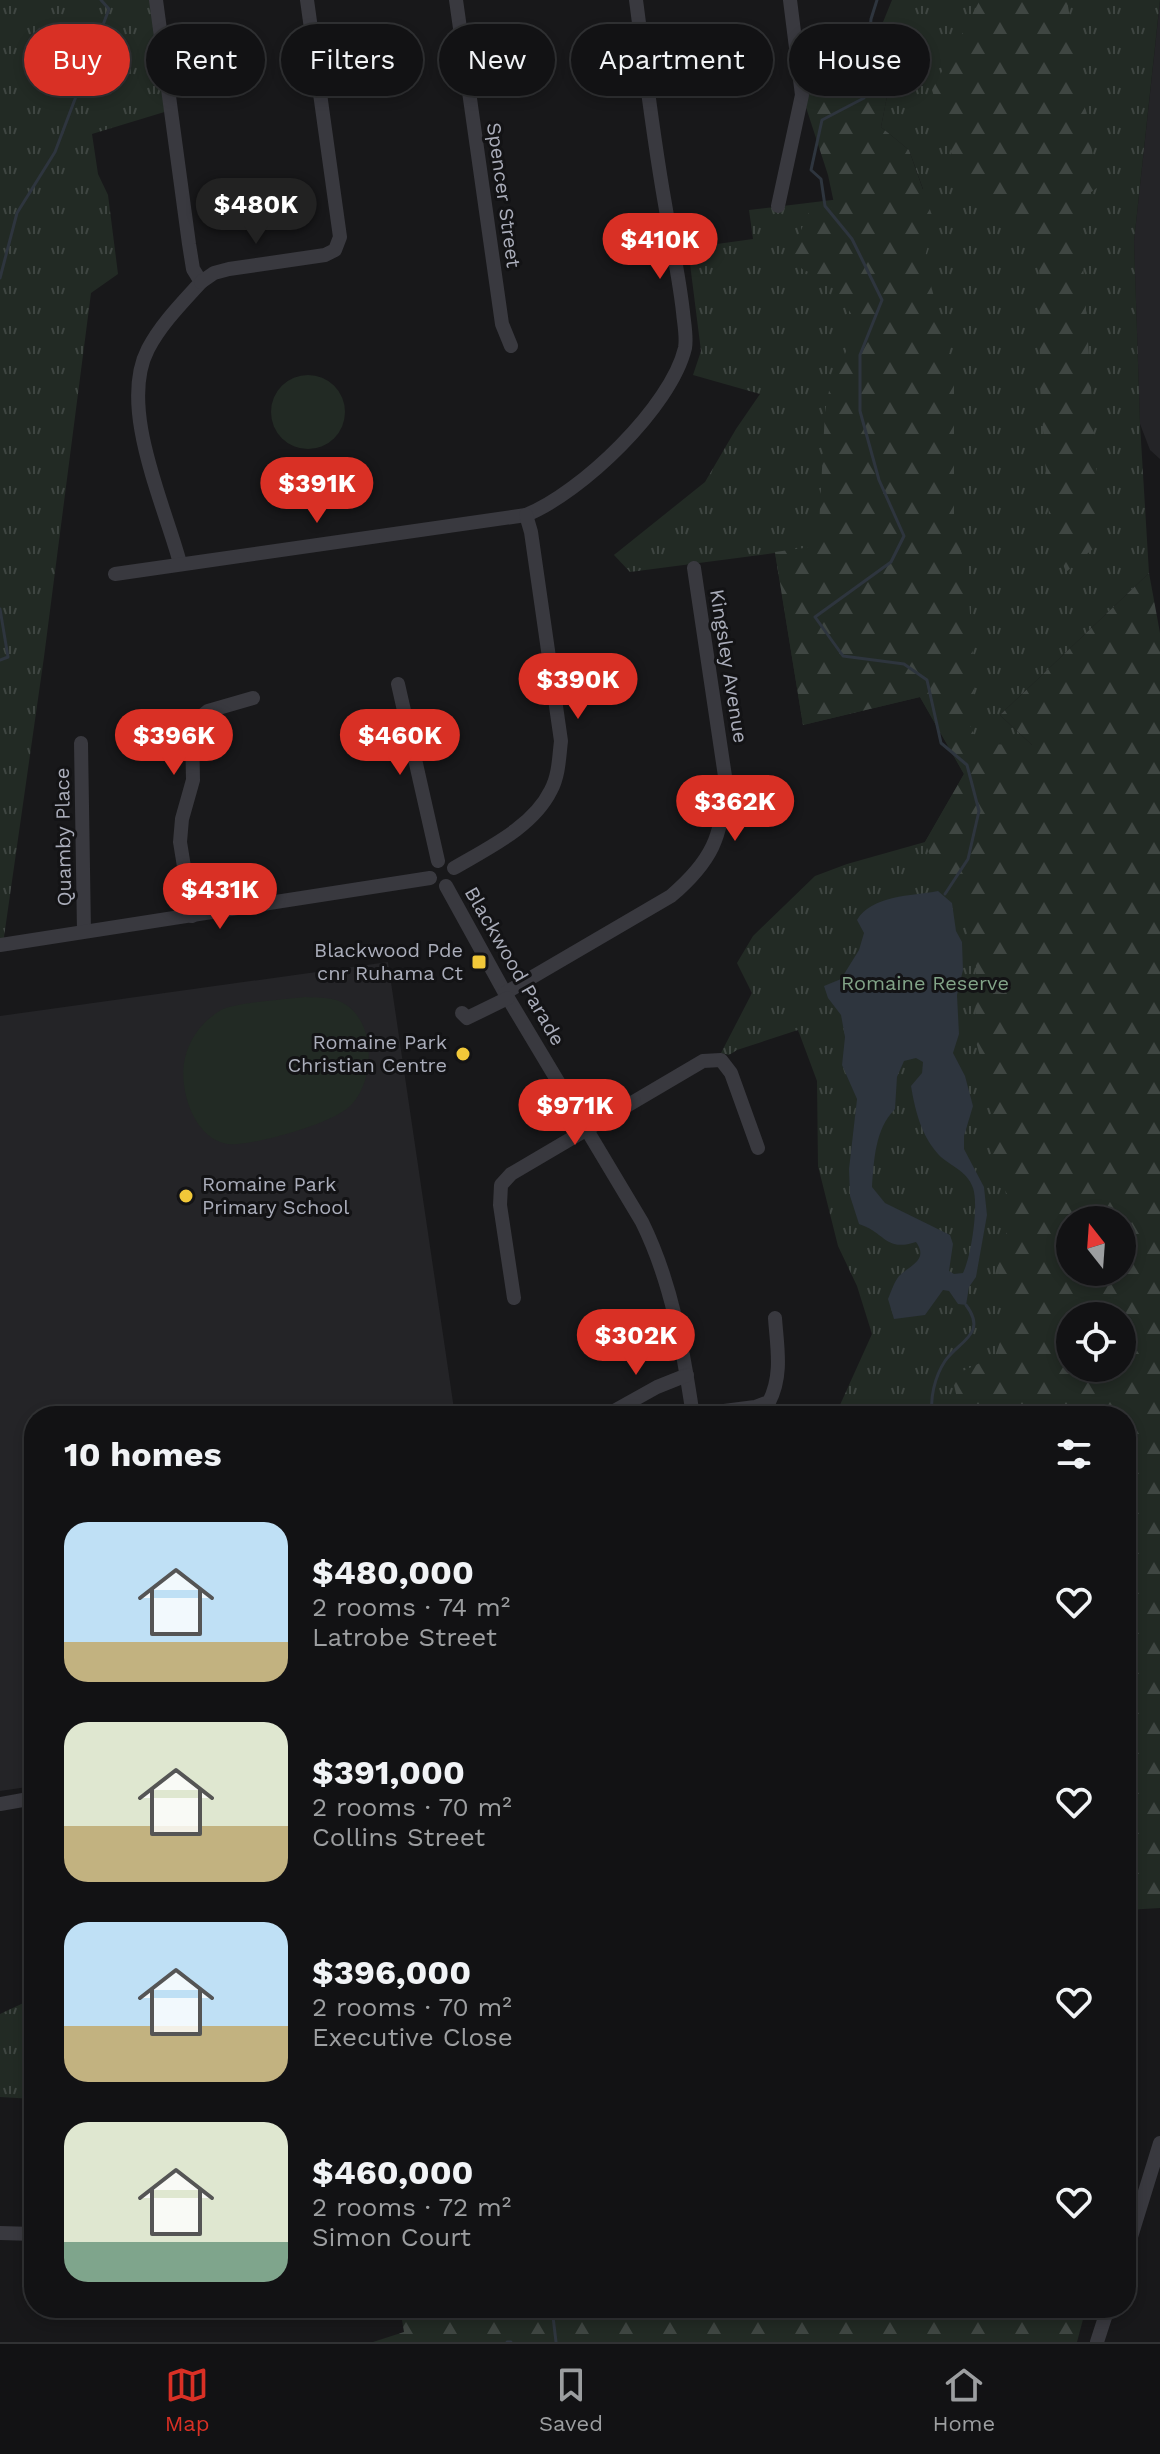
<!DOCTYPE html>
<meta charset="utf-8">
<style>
:root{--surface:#121214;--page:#1f2022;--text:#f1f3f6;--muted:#9c9ea0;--line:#313234;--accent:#d93025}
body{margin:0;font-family:"Work Sans",sans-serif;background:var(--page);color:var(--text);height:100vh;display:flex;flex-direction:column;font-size:30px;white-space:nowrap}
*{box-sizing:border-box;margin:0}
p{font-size:26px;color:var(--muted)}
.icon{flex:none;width:44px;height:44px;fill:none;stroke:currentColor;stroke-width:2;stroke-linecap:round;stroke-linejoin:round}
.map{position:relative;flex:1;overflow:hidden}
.panel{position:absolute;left:24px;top:1406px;width:1112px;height:912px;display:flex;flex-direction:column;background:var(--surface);border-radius:32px;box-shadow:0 4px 12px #0003,0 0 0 2px var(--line)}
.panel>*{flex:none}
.guide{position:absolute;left:24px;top:24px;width:1112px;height:72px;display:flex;gap:16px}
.needle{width:52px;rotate:343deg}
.fabs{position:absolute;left:1056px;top:1206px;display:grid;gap:16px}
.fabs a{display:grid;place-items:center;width:80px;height:80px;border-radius:50%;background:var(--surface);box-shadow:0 4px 12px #0003,0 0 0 2px var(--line);font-size:40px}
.price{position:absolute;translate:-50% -68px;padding:0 18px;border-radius:28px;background:var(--accent);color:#fff;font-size:26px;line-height:52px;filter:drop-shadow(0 2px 4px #0008)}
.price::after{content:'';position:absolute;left:50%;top:48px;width:24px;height:18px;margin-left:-12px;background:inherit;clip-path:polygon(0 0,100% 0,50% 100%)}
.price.selected{background:#222;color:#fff}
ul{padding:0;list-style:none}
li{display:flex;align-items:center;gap:24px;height:200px;padding:0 40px}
li span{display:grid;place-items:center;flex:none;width:224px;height:160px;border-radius:24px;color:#555}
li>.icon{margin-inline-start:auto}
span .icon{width:96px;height:96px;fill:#fffc;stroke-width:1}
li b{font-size:34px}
h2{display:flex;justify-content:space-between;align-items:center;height:96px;padding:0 40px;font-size:34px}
.tag{padding:0 28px;border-radius:36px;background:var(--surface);box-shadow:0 4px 12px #0003,0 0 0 2px var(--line);font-size:28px;line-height:72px}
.tag.selected{background:var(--accent);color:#fff}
.dock{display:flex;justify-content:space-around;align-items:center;height:112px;border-top:2px solid var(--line);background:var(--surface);font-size:22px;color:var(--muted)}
.dock a{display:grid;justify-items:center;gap:4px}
.dock .selected{color:var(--accent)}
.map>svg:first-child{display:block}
.built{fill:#242427}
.grass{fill:url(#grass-tufts)}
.forest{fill:url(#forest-firs);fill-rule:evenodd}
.pitch{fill:#222a24}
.water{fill:#2e353e;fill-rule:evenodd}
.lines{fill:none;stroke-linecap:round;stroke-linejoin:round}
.stream{stroke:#2e353e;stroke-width:3}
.minor{stroke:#39393f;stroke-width:14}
.poi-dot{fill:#f1c839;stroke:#131315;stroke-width:3}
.labels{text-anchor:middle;stroke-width:6;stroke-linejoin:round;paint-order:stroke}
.street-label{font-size:20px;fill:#aaadba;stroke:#131315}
.poi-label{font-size:20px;fill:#aaadba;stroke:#131315;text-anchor:end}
.park-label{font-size:20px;fill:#82a488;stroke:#131315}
</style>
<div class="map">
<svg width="1160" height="2342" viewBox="0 0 1160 2342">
<defs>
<pattern id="grass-tufts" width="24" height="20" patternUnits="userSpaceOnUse" patternTransform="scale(2)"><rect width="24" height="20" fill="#222a24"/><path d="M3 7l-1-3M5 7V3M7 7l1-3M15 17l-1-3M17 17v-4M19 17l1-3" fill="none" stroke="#3f4642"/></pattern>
<pattern id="forest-firs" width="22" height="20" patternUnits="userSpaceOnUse" patternTransform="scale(2)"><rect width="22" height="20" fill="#222a24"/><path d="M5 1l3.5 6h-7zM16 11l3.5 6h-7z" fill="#3f4642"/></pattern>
</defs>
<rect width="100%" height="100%" fill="#18181a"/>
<g class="built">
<path d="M1160 1V459L1150 450 1140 424 1134 241Z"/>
<path d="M388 962 454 1409 448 1416H34V1786L0 1791V1016Z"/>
</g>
<g class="grass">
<path d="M0 0H156L171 110 92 134 98 174 108 195 118 274 91 293 44 657 3 944 0 945Z"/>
<path d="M892 0H1160L1134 241 1140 424 1149 573 1000 715 1033 746 1070 1220V1272L1043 1416H835L872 1334 857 1286 838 1246 818 1166 817 1081 798 1030 737 1050 729 1055 721 1053 752 993 737 963 753 936 815 876 847 864 925 842 964 774 920 697 803 725 775 553 630 572 614 555 705 482 736 429 760 394 693 375 701 351 688 248 753 239 749 210 923 189 909 150 881 127 891 76 881 27Z"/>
<path d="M34 1998V2099L0 2097V2014Z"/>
</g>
<g class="forest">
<path d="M980 0H1067L1098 187 1079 201 1101 542 1066 572 1050 531 1040 387 1039 235 1017 232 960 181 932 90Z"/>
<path d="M881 27 891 76 881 127 909 150 934 221 924 261 954 368V530L967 569 975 687 968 720 978 744 1032 745 1000 715 1149 573 1160 633V1908L1126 1910V1416H961L952 1376 995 1356 1013 1305 1010 1293 993 1282 1010 1220 1004 1182 992 1154V1099L975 1038 976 946 964 925 965 900 940 883 925 842 964 774 920 697 803 725 775 552 818 546 825 412 829 391 854 333 852 315 830 282 802 269 790 255 813 203 835 208 828 175 802 95 846 62ZM1070 1220H1122V1272H1070ZM1070 1316H1122V1368H1070Z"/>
<path d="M1126 2040 1137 2059 1129 2152 1126 2164Z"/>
<path d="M400 2308H1086L1077 2342H373L404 2332Z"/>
</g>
<g class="pitch">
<circle cx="308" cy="412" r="37"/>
<path d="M305 997C315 998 326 997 336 1000 376 1013 377 1077 352 1104 336 1123 264 1142 238 1144 197 1149 177 1091 185 1058 190 1037 203 1021 221 1010 233 1003 288 999 305 997Z"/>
</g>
<path class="water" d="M938 891 952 903 956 931 962 942 963 970 957 995 959 1034 953 1053 965 1076 973 1106 964 1136V1149L984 1187 987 1215 976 1277 969 1287 966 1305 958 1304 949 1291 943 1290 925 1315 894 1319 888 1299C891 1292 894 1282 899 1276 910 1265 929 1260 916 1242 885 1252 886 1233 859 1224L850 1196 849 1169 857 1099 842 1065 845 1037 841 1015 828 998 824 986 841 979 859 950 864 933 857 920C872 895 911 896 938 891ZM916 1058 923 1062 922 1073 911 1086C915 1110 921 1135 938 1154 949 1166 967 1170 973 1188 979 1205 971 1257 963 1273L954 1274 949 1271 953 1244 950 1235 885 1203 872 1187C874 1160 875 1129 895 1109L897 1077 904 1061Z"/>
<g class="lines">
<g class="stream">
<path d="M877 0 871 19 864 98 822 120 811 170 821 179 825 206 852 239 882 300 860 355V411L879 480 904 536 891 562 815 617 843 656 904 664 927 680 941 743 967 765 979 811 968 859 945 894"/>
<path d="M0 278 17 213 55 152 109 9 101 0"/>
<path d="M0 609 8 657 0 660"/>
<path d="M933 1416C929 1400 935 1376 945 1361 959 1341 988 1334 966 1305"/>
<path d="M552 2308 556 2342"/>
<path d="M507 2342H511"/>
</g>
<g class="minor">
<path d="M156 0 189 244 193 269 201 282C182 303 161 324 148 349 118 407 164 503 180 563"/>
<path d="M456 0 502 324 511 346"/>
<path d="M778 206 802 95 790 0"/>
<path d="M201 282 214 273 229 269 325 255 335 250 340 237 307 0"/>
<path d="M115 574 526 515C581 493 671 407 685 348 687 337 684 323 683 312 679 276 671 240 665 204 653 137 645 68 636 0"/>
<path d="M398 684 438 861"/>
<path d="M81 743 84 931"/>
<path d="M454 868C488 848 533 827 551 790 559 775 559 757 561 741L531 532 526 515"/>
<path d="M446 886 505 993 642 1222C672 1283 683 1349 693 1416"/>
<path d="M192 916 180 842 182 819 193 780 192 729 197 720 208 711 253 698"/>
<path d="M0 945 430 878"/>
<path d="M505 993 671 896C712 861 722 837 726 783L694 568"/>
<path d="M462 1013 467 1018 508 998"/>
<path d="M514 1298 500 1205 501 1185 511 1174 703 1061 721 1060 731 1073 758 1148"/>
<path d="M693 1415 755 1407 769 1402C783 1375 777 1347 775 1318"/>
<path d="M605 1416 657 1387 687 1375"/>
<path d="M0 1804 34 1798"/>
<path d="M0 2233 34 2234"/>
<path d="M1126 2253 1160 2143"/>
<path d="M1097 2342 1108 2308"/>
</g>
</g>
<g class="poi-dot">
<rect x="471" y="954" width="16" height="16" rx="4"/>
<circle cx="463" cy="1054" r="8"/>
<circle cx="186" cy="1196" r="8"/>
</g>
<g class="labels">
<g class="street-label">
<text transform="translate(504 195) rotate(82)" y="7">Spencer Street</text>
<text transform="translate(729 666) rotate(81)" y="7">Kingsley Avenue</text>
<text transform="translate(63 837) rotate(-91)" y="7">Quamby Place</text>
<text transform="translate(515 966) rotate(60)" y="7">Blackwood Parade</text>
</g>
<g class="poi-label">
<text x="463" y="957">Blackwood Pde<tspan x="463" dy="23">cnr Ruhama Ct</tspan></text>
<text x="447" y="1049">Romaine Park<tspan x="447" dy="23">Christian Centre</tspan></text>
<text x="202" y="1191" text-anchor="start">Romaine Park<tspan x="202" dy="23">Primary School</tspan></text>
</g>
<g class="park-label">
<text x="925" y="990">Romaine Reserve</text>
</g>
</g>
</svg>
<div class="fabs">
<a><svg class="needle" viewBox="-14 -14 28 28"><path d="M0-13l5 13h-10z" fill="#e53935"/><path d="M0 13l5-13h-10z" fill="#9c9ea0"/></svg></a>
<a><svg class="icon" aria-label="locate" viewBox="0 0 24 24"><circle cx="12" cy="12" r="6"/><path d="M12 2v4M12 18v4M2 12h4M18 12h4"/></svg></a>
</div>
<b class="price selected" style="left:256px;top:246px">$480K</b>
<b class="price" style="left:660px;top:281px">$410K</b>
<b class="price" style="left:317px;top:525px">$391K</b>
<b class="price" style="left:578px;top:721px">$390K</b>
<b class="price" style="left:174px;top:777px">$396K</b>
<b class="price" style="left:400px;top:777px">$460K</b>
<b class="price" style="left:735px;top:843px">$362K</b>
<b class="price" style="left:220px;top:931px">$431K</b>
<b class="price" style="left:575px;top:1147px">$971K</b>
<b class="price" style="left:636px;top:1377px">$302K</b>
<div class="guide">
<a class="tag selected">Buy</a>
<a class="tag">Rent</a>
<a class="tag">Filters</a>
<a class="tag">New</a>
<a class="tag">Apartment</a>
<a class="tag">House</a>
</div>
<section class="panel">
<h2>10 homes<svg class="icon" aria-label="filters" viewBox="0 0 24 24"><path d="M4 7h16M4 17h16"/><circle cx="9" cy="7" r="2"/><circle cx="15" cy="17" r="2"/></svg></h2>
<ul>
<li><span style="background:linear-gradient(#bfe0f5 75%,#c2b280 0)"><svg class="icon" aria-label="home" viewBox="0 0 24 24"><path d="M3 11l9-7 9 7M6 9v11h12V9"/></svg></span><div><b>$480,000</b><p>2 rooms · 74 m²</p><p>Latrobe Street</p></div><svg class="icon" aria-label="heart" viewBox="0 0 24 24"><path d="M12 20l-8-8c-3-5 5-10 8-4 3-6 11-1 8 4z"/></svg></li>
<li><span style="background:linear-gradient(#dfe7d0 65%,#c2b280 0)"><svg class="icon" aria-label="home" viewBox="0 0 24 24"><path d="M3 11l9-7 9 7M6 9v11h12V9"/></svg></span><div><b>$391,000</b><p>2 rooms · 70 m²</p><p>Collins Street</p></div><svg class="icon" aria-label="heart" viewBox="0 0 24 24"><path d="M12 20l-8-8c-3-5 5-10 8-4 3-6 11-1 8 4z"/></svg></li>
<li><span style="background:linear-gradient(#bfe0f5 65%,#c2b280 0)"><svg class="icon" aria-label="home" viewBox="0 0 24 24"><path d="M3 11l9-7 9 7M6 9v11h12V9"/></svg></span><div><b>$396,000</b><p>2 rooms · 70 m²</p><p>Executive Close</p></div><svg class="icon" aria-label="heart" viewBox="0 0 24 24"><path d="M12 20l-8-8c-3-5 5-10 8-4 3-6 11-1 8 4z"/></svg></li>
<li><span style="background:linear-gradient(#dfe7d0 75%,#7fa58c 0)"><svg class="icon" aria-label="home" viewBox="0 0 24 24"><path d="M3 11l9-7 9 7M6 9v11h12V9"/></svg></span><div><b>$460,000</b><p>2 rooms · 72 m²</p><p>Simon Court</p></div><svg class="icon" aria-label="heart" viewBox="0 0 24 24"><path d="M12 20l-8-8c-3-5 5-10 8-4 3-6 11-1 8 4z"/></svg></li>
</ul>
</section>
</div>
<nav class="dock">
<a class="selected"><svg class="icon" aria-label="map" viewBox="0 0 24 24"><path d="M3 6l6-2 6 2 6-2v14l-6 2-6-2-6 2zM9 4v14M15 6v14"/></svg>Map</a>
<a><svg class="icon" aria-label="saved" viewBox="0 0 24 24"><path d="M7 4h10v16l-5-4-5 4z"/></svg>Saved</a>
<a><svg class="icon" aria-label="home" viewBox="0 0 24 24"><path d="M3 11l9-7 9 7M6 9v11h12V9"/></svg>Home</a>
</nav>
